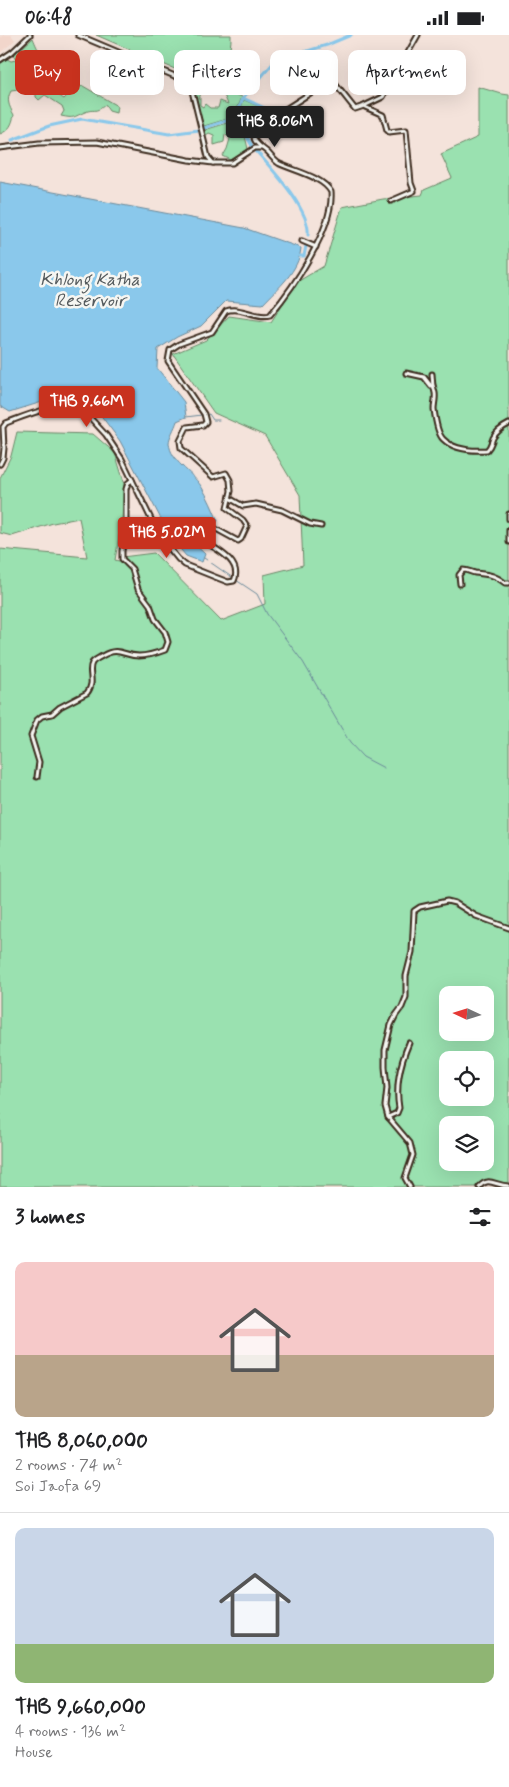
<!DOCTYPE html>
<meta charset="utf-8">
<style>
:root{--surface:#fff;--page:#f2f2f2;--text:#202124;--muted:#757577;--line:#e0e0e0;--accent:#c8321e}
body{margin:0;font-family:Mynerve,sans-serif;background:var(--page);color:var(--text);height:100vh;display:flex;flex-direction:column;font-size:19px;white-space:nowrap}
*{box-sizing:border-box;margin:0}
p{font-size:16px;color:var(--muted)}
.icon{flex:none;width:28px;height:28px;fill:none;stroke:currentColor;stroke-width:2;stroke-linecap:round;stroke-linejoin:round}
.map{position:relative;height:1152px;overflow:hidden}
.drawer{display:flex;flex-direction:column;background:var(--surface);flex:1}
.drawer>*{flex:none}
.banner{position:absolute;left:15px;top:15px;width:480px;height:45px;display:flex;gap:10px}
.needle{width:32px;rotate:274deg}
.tools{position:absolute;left:439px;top:951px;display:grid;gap:10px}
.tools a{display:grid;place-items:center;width:55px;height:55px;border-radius:10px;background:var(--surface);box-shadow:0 5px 20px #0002;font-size:25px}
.price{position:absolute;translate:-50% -42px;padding:0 11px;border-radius:5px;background:var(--accent);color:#fff;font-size:16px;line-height:32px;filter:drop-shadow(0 1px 2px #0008)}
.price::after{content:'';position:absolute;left:50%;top:30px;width:15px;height:11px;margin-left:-8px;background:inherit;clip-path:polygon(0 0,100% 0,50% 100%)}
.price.selected{background:#222;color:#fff}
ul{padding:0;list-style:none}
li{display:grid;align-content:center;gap:10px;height:265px;padding:0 15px}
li+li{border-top:1px solid var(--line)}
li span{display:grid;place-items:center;height:155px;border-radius:10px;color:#555}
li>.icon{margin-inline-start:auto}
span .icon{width:90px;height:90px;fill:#fffc;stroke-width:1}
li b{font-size:21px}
h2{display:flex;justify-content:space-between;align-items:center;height:60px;padding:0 15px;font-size:21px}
.tag{padding:0 18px;border-radius:10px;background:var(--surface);box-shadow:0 5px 20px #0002;font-size:18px;line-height:45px}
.tag.selected{background:var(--accent);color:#fff}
.status{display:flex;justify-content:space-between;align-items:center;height:35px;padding:0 25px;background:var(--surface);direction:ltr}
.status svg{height:14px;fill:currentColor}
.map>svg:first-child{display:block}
.built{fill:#f2d6cb}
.green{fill:#9ae1b0;stroke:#6a8667;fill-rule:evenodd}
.water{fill:#8ac8eb;stroke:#6a8999}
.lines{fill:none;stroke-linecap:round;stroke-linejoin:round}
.stream{stroke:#6a8999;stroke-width:1}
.canal{stroke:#8ac8eb;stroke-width:3}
.street-casing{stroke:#3b2a1e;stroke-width:7}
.street{stroke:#f6f6f2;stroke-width:3}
.labels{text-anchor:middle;stroke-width:5;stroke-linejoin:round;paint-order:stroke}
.water-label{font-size:18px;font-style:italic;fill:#53595c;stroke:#f6f6f2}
</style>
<div class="status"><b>06:48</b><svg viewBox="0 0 49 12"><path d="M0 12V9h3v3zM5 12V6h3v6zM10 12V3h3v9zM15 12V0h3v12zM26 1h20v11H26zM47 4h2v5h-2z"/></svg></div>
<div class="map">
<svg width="509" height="1152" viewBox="0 0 509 1152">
<rect width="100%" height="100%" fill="#f4e3db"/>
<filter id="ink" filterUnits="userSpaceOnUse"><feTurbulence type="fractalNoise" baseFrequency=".02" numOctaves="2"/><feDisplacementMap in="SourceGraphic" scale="10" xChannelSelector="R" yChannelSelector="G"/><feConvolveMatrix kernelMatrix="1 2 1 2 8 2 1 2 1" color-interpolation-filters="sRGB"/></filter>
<g filter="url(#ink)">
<path class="built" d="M4 0H11L15 5 0 18V2Z"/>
<g class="green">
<path d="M96 0H231C232 17 223 34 218 50L202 49 184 38Z"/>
<path d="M33 3C38 15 40 23 56 18L60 22 46 51 50 55 54 53 58 57V60L64 64 74 54 83 51 117 71 116 78 109 76 105 70C94 79 95 73 85 77 73 82 75 84 61 81L64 76 62 71 45 60 39 65 36 62V38L32 36 25 50 22 49 19 55 11 56C6 65 9 71 14 80 12 89 10 95 0 99V29L7 24 11 26 16 25 14 20Z"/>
<path d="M478 52 502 59 509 60V1152L487 1146 477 1152H0V514L87 522 79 483 53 488 12 501 0 498V443L11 421 17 397 93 399 115 418 124 447 122 485 115 525 119 526 122 522 154 518 221 586 265 569 264 540 303 530 300 460 265 401 214 378 173 319 206 305 229 281 271 287 297 247 324 231 342 172 383 164 422 160 424 155 452 143 441 119 478 102ZM448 960H485V998H448ZM448 1025H485V1062H448ZM448 1090H485V1128H448Z"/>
<path d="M223 54 242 62 235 79 227 84 204 91 195 63 196 56 200 59 198 63H200V70L203 72 205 69 210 73H218L220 66 228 69 222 56Z"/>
<path d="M244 65 267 75 246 89 244 97 248 114 231 125 223 121 227 114 230 104 225 99 224 107 214 110V100L209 98 206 100 205 95C228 87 235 90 244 65Z"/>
</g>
<path class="water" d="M0 147 244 193 301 213C299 236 278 253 263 269L226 266 201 291 177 302 158 314 157 333 184 367 186 382 177 386C175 393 169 402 169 408 171 427 191 436 201 451 208 462 213 474 218 486L201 494 191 506 205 519 202 527 186 521 171 503 120 406 88 363 42 367 10 377 0 371Z"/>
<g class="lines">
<g class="stream">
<path d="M207 380 209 379 213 385H219"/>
<path d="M186 382 202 380"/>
<path d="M204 523 233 543"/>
<path d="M236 545 257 559 267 579 303 627 350 708 363 722 384 733"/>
</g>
<g class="canal">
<path d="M243 63 269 75 267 78 248 91 246 100 252 111"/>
<path d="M204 93 232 84 238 77 243 63 275 26 327 10 351 0"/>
<path d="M12 105 49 91 82 84 169 99 199 95"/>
<path d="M256 116C272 134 311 176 308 200"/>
<path d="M300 221H304L306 211"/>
</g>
<defs>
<g id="street">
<path d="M78 0 177 42 186 47 192 56 208 122 213 128H232L255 113H261"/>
<path d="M0 25 12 17 30 0"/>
<path d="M365 72 383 80 387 95 389 97 406 95 411 148 414 156 391 166"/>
<path d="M0 113 39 108 97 107 189 125 213 128"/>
<path d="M302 206 316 212"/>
<path d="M406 338 424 342 431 351"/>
<path d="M432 339C432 346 433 352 435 358 436 363 434 369 434 374 435 382 437 398 443 404 454 415 473 416 487 415 491 411 491 408 493 403 496 397 503 392 509 389"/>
<path d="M0 429 3 423 4 413 3 392 6 388C30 379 56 367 82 374L106 400 122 424 151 484 162 504 178 524 185 530 215 542 228 547 234 546C242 528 220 516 207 508L205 505 209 496 216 494 238 506 241 504 247 491 243 485 227 473 231 456 230 445 226 438 213 442 181 413 180 406 187 392 203 390 206 387 204 379 168 326 170 315 179 309 212 297 226 276C241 271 256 284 270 280 293 253 334 193 331 157 323 142 295 136 280 129 274 126 271 120 266 116 254 107 250 104 259 91L326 48H332L336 50 355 74 364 71 383 62 418 0"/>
<path d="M231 464 243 471 256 469 282 475 310 489 321 491"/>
<path d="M509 479V484"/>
<path d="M509 495V507"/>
<path d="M460 549 459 540 463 535C468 535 470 537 475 538 489 540 493 539 505 548H509"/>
<path d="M37 742 39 727 31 701 37 685 42 681 52 679 60 672 87 658C96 647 87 636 92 628 94 625 99 623 102 621 120 611 122 621 139 621 148 621 157 618 165 615L168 607 165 597 155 584 150 570 138 554 132 534 122 524V516L126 489V454L128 448 132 445"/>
<path d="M388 1082 397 1078 399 1073C395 1050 400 1029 409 1008"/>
<path d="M410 1152 405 1143 413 1120 410 1108 388 1082 385 1071 387 1053 385 1032V1015L391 990 396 980 402 972 406 962V941L412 917 414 876 420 872 447 866 455 868 476 881 509 893"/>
<path d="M479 1152C489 1141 495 1151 509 1151"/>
</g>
</defs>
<use href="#street" class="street-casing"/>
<use href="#street" class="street"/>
</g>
</g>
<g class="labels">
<g class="water-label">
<text x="90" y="250">Khlong Katha<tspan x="90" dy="21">Reservoir</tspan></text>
</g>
</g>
</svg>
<div class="tools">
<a><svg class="needle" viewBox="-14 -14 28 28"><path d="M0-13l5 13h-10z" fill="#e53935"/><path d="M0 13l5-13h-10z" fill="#757577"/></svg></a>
<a><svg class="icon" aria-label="locate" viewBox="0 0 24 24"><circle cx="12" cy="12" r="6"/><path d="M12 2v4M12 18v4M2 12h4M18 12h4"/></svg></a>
<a><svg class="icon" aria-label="layers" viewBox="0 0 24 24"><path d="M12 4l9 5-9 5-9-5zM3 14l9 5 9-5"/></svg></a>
</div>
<b class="price selected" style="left:275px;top:113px">THB 8.06M</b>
<b class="price" style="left:87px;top:393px">THB 9.66M</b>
<b class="price" style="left:167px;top:524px">THB 5.02M</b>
<div class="banner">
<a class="tag selected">Buy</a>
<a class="tag">Rent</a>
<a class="tag">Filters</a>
<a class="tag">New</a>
<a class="tag">Apartment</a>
</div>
</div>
<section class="drawer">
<h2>3 homes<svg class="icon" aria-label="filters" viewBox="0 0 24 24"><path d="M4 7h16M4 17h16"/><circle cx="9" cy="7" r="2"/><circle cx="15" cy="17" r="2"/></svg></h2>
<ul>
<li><span style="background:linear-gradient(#f6c9c9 60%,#b9a48a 0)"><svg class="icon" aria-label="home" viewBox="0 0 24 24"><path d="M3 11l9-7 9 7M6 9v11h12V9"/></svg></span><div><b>THB 8,060,000</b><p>2 rooms · 74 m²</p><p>Soi Jaofa 69</p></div></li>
<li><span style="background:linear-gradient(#c9d6e8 75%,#8fb573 0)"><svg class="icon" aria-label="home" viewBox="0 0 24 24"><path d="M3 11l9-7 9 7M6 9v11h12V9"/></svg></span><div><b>THB 9,660,000</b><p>4 rooms · 136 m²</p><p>House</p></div></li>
</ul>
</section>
